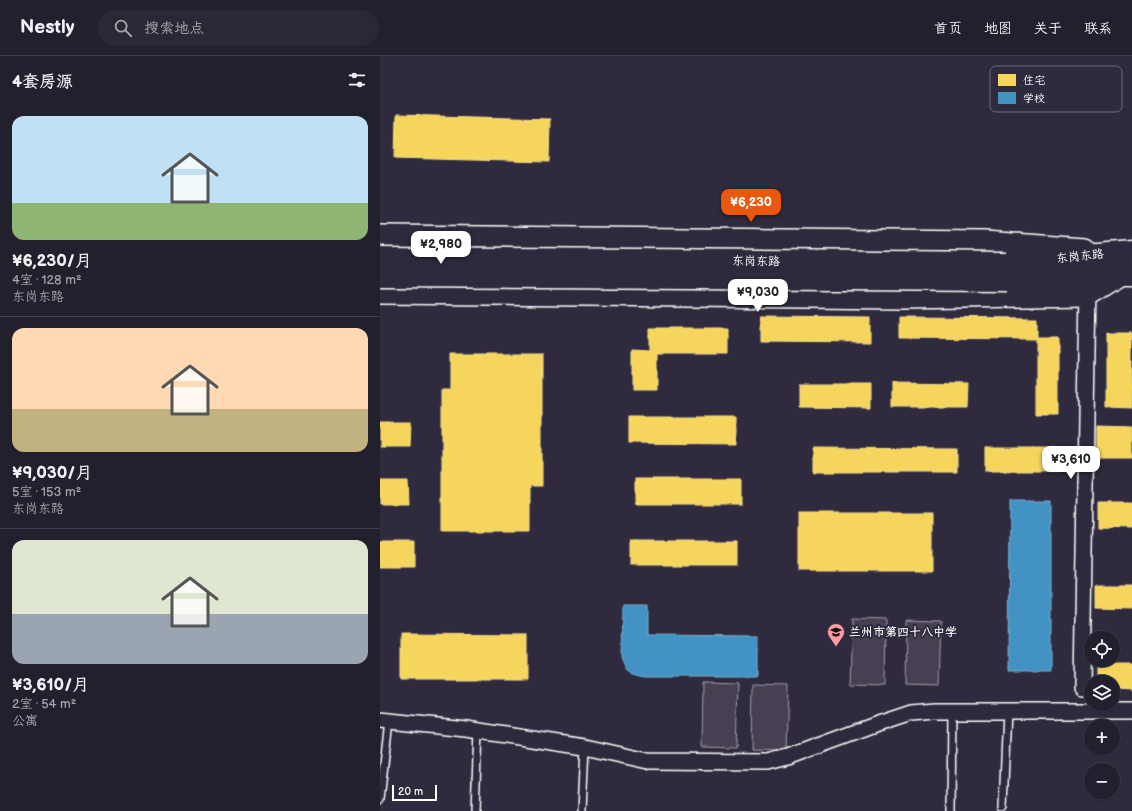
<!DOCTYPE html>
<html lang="zh">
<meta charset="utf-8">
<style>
:root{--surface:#23202e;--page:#2b2836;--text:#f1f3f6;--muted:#a3a3aa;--line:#403e4a;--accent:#ea580c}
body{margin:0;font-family:"Balsamiq Sans","LXGW WenKai TC",sans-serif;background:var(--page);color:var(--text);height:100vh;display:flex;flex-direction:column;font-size:15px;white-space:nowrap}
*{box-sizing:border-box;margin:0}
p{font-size:13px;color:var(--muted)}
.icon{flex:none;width:22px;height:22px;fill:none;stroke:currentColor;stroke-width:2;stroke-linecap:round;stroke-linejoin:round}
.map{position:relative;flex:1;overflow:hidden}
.details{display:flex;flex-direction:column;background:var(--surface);width:380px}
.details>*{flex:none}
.tools{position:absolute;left:704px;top:575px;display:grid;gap:8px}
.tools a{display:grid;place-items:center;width:36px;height:36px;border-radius:50%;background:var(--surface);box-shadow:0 1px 3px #0004,0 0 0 1px var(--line);font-size:20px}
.scale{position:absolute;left:12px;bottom:10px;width:45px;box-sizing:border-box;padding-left:4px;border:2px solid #fff;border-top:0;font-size:11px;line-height:14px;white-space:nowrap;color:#fff;-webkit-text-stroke:3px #2f2a3d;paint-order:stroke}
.price{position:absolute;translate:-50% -34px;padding:0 9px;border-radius:8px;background:#fff;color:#222;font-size:13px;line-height:26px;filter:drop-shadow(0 1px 2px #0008)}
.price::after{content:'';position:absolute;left:50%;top:24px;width:12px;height:9px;margin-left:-6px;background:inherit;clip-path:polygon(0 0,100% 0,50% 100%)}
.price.selected{background:var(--accent);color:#fff}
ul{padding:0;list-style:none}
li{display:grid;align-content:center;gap:8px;height:212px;padding:0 12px}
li+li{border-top:1px solid var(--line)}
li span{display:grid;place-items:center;height:124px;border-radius:12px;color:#555}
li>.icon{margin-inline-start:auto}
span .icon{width:72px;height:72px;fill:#fffc;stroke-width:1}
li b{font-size:17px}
h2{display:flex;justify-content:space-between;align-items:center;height:48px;padding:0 12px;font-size:17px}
header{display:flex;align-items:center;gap:24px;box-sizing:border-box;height:56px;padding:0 20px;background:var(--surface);border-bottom:1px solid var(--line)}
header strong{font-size:19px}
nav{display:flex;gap:22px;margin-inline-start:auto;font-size:14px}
.search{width:280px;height:36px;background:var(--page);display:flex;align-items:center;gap:10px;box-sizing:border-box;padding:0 14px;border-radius:16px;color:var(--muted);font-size:15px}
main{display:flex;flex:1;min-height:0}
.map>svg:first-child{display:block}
.green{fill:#464152;stroke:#a2a0a8}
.homes{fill:#f6d55c;stroke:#f9e28d}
.schools{fill:#4393c3;stroke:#7bb3d5}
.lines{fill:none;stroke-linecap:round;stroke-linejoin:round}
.lane-casing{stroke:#fff;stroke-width:10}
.street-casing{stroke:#fff;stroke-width:18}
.secondary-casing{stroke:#fff;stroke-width:24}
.primary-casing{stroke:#fff;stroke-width:25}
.lane{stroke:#2f2a3d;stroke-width:7}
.street{stroke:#2f2a3d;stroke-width:15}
.secondary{stroke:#2f2a3d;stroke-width:21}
.primary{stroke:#2f2a3d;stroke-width:22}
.primary-bridge-casing{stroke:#fff;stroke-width:25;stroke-linecap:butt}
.primary-bridge{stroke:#2f2a3d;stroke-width:22}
.labels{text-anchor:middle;stroke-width:4;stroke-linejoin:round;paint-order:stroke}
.street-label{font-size:12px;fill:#fff;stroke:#2f2a3d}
.poi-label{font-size:12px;font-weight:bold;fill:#fff;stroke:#2f2a3d;text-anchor:start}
.key{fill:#2f2a3d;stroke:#6d6a77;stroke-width:1}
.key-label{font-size:11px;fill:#fff}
</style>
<header>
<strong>Nestly</strong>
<div class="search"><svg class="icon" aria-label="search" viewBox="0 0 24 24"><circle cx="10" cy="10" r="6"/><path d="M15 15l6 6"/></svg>搜索地点</div>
<nav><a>首页</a><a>地图</a><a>关于</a><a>联系</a></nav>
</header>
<main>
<section class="details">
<h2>4套房源<svg class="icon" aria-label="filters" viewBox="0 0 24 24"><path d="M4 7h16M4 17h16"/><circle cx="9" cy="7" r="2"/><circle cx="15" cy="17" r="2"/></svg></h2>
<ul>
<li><span style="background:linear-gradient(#bfe0f5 70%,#8fb573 0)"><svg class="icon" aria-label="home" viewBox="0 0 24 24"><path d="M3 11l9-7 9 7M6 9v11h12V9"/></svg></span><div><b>¥6,230/月</b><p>4室 · 128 m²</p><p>东岗东路</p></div></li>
<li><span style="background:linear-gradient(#ffd9b3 65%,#c2b280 0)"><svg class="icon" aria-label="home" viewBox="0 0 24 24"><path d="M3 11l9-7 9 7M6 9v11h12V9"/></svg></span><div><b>¥9,030/月</b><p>5室 · 153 m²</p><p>东岗东路</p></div></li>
<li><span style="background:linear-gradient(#dfe7d0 60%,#9aa5b1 0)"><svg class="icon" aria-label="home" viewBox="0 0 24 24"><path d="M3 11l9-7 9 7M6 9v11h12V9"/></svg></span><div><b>¥3,610/月</b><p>2室 · 54 m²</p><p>公寓</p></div></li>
</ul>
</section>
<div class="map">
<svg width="752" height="755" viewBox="0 0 752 755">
<rect width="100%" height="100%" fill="#2f2a3d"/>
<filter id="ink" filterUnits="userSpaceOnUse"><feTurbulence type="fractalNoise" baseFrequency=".025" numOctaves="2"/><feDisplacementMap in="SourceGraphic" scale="8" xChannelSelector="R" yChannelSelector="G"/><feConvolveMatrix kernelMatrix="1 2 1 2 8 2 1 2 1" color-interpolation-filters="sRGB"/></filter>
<g filter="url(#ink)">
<g class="green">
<path d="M472 563 506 564 505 629 470 628Z"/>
<path d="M526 564 561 565 559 630 525 629Z"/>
<path d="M323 626 358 627 356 692 322 691Z"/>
<path d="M373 629 408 630 406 695 372 694Z"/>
</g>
<g class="homes">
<path d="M16 59 170 63 169 106 15 102Z"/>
<path d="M381 260 490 261V286L381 285Z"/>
<path d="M519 261 657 262V281H678V358H656V283L519 282Z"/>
<path d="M270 272H348V298H277V334H252V293L270 294Z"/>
<path d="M726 277H752V352L726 351Z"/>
<path d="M70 298H162V430H150V475H62V334H70Z"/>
<path d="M512 327 589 328 588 351H512Z"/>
<path d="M419 328H491V352L419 351Z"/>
<path d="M249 361H356V388L249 387Z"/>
<path d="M0 366H31L30 391H0Z"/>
<path d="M716 370 752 371V402H716Z"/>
<path d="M433 392 577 393V416H433Z"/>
<rect x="605" y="392" width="72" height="23"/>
<rect x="255" y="423" width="106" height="25"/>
<path d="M0 425H28L29 448H0Z"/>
<path d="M718 447H752V473L718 472Z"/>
<rect x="419" y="457" width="133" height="58"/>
<rect x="251" y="485" width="106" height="24"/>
<rect x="0" y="486" width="34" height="25"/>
<path d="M716 529H752V553L716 552Z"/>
<path d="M21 578 148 579V623H21Z"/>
<path d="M716 609H752V635L733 634V626H716Z"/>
</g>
<g class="schools">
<path d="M630 445H671V614H629Z"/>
<path d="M243 550H267V579L378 580V620H265L252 617 247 613 242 601Z"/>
</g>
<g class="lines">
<defs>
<g id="lane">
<path d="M0 743 9 665"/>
<path d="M623 752 627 655"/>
<path d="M95 755 98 675"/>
<path d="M202 755 205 691"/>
<path d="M571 755 572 655"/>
</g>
<g id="street">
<path d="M702 631 708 229"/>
<path d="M0 664 86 673 205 691 268 705 388 706 408 701 498 668 531 657 554 655H752"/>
</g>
<g id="secondary">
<path d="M0 180 604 186 704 193"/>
<path d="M0 237 523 242 707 239 741 218"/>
</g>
<g id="primary">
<path d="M625 207 752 196"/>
<path d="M627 224 708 218H752"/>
</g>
</defs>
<use href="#lane" class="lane-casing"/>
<use href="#street" class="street-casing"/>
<use href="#secondary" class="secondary-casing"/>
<use href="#primary" class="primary-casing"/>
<use href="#lane" class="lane"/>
<use href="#street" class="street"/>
<use href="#secondary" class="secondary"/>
<use href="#primary" class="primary"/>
<defs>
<g id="primary-bridge">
<path d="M0 202 625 207"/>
<path d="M0 220 627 224"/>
</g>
</defs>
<use href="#primary-bridge" class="primary-bridge-casing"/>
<use href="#primary-bridge" class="primary-bridge"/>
</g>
</g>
<defs>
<symbol id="school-pin" viewBox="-11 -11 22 30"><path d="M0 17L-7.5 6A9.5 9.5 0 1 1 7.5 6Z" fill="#ff9aa2" stroke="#2f2a3d"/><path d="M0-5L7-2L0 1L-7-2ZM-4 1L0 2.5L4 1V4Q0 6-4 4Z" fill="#111"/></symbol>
</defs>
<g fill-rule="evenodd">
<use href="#school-pin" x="446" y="566" width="20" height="27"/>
</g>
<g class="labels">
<g class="street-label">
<text transform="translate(700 200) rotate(-6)" y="4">东岗东路</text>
<text transform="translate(376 205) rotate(1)" y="4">东岗东路</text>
</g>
<g class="poi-label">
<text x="469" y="580">兰州市第四十八中学</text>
</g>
</g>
<rect x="610" y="10" width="132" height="46" rx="6" class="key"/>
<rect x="618" y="18" width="18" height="12" fill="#f6d55c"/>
<rect x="618" y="36" width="18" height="12" fill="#4393c3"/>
<g class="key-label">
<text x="643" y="28">住宅</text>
<text x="643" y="46">学校</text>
</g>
</svg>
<div class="tools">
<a><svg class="icon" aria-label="locate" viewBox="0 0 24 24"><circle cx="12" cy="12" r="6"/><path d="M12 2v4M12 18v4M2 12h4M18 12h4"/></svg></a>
<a><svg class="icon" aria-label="layers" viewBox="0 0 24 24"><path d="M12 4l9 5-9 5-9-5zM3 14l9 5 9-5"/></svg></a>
<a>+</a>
<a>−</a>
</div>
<div class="scale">20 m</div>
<b class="price selected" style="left:371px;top:167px">¥6,230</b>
<b class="price" style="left:61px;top:209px">¥2,980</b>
<b class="price" style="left:378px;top:257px">¥9,030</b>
<b class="price" style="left:691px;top:424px">¥3,610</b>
</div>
</main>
